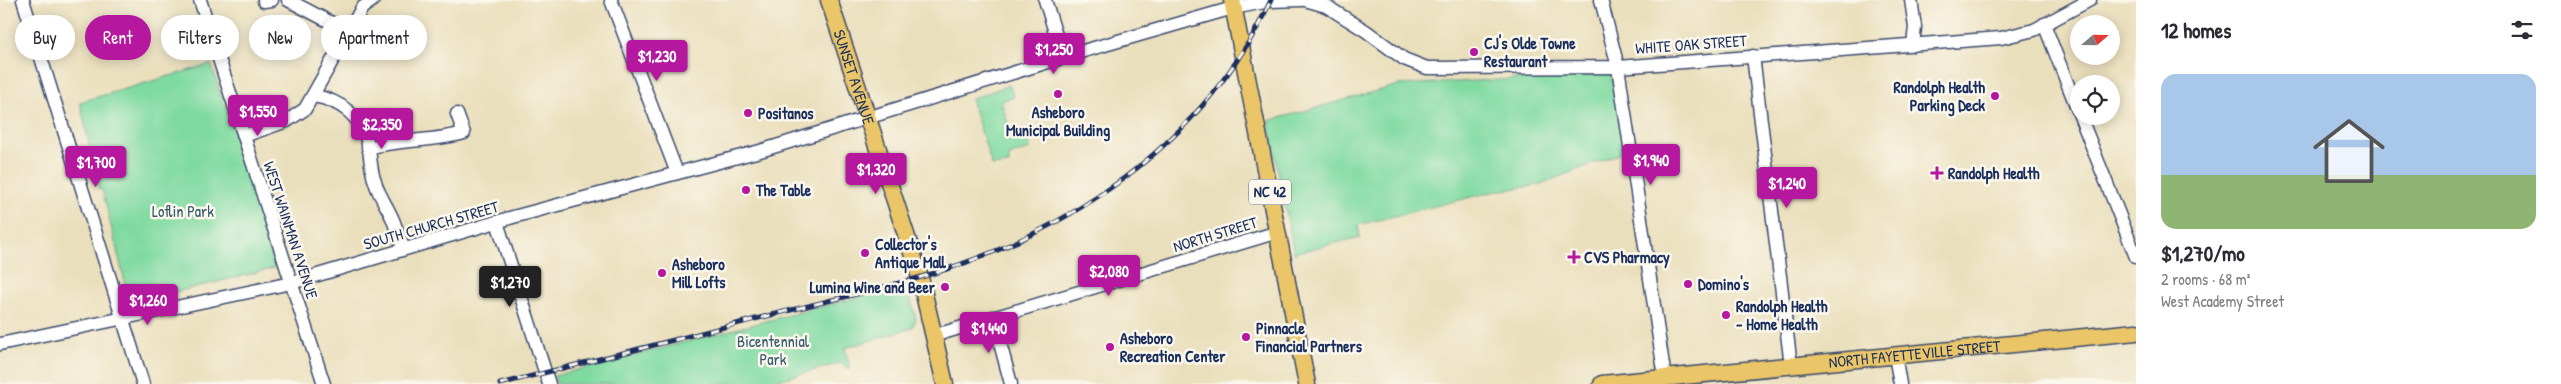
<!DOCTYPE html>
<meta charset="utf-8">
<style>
:root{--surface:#fff;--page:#f7f7f7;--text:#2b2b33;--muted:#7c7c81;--accent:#b5179e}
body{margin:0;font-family:"Patrick Hand",sans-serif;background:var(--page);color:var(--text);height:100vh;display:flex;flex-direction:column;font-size:19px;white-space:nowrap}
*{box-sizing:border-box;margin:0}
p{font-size:16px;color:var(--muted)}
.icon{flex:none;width:28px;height:28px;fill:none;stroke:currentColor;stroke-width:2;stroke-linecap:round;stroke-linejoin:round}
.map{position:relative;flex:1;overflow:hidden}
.sheet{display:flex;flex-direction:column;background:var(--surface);width:425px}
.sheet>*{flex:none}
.guide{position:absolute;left:15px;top:15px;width:475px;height:45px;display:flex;gap:10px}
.needle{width:32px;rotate:70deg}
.buttons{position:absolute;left:2070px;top:15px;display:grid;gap:10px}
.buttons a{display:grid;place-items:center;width:50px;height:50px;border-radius:50%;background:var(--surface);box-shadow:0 2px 12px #0003;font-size:25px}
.price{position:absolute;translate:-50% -42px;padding:0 11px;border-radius:5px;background:var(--accent);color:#fff;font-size:16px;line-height:32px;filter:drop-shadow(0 1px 2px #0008)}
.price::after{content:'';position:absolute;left:50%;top:30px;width:15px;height:11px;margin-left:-8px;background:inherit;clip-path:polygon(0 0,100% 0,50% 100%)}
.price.on{background:#222;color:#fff}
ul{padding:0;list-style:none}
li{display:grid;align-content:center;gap:10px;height:265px;padding:0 25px}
li span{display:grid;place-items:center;height:155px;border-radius:15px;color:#555}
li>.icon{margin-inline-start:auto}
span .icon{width:90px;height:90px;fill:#fffc;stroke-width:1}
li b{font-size:21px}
h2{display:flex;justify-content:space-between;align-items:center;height:60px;padding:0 25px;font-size:21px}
.chip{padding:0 18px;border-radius:22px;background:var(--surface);box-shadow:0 2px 12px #0003;font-size:18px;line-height:45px}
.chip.on{background:var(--accent);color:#fff}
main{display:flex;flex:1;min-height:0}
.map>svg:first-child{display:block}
.green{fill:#7fdaa0;stroke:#4d847f}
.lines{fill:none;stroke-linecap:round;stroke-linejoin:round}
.minor-casing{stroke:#3a496c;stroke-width:15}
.major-casing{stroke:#3a496c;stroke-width:19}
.minor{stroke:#fff;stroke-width:12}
.major{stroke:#eac669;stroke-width:16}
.rail-casing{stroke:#1b2f5e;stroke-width:5}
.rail{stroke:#fbf7ec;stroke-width:3;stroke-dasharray:9;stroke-linecap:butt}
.poi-dot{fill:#b5179e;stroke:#fbf7ec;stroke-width:2}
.labels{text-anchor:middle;stroke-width:5;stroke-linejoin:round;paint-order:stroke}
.shield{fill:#fbf7ec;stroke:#5e6b89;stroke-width:1}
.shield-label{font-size:15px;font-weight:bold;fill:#1b2f5e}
.poi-label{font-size:16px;font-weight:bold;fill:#1b2f5e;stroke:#fbf7ec;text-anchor:start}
.street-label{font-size:16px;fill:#1b2f5e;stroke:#fbf7ec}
.park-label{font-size:16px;fill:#345a6e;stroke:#fbf7ec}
</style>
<main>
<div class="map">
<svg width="2136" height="384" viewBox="0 0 2136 384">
<rect width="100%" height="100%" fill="#fbf7ec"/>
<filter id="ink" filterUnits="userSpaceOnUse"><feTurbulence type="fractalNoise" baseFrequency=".02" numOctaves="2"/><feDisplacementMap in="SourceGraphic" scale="10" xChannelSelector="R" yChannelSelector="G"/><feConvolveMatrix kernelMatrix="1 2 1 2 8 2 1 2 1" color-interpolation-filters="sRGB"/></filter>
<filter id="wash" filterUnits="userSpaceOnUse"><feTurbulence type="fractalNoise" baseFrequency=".0096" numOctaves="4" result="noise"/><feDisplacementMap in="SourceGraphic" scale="20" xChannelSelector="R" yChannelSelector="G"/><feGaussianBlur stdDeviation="1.12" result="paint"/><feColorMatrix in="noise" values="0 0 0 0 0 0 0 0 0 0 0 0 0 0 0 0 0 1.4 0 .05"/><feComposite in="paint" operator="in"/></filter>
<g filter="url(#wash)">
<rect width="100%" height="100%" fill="#eadfbc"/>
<g class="green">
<path d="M211 64 279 267 130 303 102 189 99 190 80 102Z"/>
<path d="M1610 74 1617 98 1626 151 1538 185 1496 191 1358 225 1360 237 1294 253 1268 121 1399 85Z"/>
<path d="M1009 85 1014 97 1001 101 1011 133 1024 130 1030 149 1009 156V164L992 166 971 99Z"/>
<path d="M909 284 908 290 916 319 912 328 845 348 850 368H847L841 363 762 384H557L554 376Z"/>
</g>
</g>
<g filter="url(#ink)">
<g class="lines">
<defs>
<g id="minor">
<path d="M23 0 143 384"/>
<path d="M200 0 324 384"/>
<path d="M288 0 349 32"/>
<path d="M611 0 677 173"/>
<path d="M1045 0 1063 58"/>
<path d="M1305 0 1326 6 1366 31 1404 59 1427 68 1618 67 2001 38 2034 30 2090 0"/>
<path d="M1601 0 1618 67 1665 378"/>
<path d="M1911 0 1915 27 1913 45"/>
<path d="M264 1 272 0"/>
<path d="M2044 24 2079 113"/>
<path d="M1753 56 1791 366"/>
<path d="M314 96C340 100 362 117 368 144 371 157 370 169 375 182 379 196 388 207 393 220 397 230 400 240 404 249"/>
<path d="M2080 116 2136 257"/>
<path d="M244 136 287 121 305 109 362 8 373 0"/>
<path d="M368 148C399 139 432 142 464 133L457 114"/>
<path d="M497 222 549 384"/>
<path d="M993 317 1011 384"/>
<path d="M933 336 1278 232"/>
<path d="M0 344 291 283 513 217 760 151 1087 50 1233 8 1270 1 1301 0"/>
<path d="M1895 355 1900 384"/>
</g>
<g id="major">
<path id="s1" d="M829 0 920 277 945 384"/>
<path d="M1232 0 1307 384"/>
<path id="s2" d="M1602 384 2136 332"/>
</g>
</defs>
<use href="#minor" class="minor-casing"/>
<use href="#major" class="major-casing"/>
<use href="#minor" class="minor"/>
<use href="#major" class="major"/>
<defs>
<path id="rail" d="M500 384C592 361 683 338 775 314 823 302 871 291 918 278 1068 235 1204 144 1271 0"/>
</defs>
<use href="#rail" class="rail-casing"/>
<use href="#rail" class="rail"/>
</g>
</g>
<g class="poi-dot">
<circle cx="1474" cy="52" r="5"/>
<circle cx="1058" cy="94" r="5"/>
<circle cx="1995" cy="96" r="5"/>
<circle cx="748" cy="113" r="5"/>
<path d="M1934.5 165.5h5v5h5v5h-5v5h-5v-5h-5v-5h5z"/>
<circle cx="746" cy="190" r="5"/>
<circle cx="865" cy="253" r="5"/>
<path d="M1571.5 249.5h5v5h5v5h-5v5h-5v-5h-5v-5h5z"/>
<circle cx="662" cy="273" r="5"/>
<circle cx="1688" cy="284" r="5"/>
<circle cx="945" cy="287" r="5"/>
<circle cx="1726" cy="315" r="5"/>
<circle cx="1246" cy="337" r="5"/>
<circle cx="1110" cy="347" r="5"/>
</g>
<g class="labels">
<rect class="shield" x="1249" y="179.5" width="42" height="25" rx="4"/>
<g class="shield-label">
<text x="1270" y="197">NC 42</text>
</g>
<g class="poi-label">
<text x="1484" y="49">CJ's Olde Towne<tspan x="1484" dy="18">Restaurant</tspan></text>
<text x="1985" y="93" text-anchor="end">Randolph Health<tspan x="1985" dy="18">Parking Deck</tspan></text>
<text x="1058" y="118" text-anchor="middle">Asheboro<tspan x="1058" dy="18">Municipal Building</tspan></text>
<text x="758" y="119">Positanos</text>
<text x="1948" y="179">Randolph Health</text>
<text x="756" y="196">The Table</text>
<text x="875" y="250">Collector's<tspan x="875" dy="18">Antique Mall</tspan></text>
<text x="1584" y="263">CVS Pharmacy</text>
<text x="672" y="270">Asheboro<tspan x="672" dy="18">Mill Lofts</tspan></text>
<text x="1698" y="290">Domino's</text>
<text x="935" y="293" text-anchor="end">Lumina Wine and Beer</text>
<text x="1736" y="312">Randolph Health<tspan x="1736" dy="18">- Home Health</tspan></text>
<text x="1256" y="334">Pinnacle<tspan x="1256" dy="18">Financial Partners</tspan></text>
<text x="1120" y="344">Asheboro<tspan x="1120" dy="18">Recreation Center</tspan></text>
</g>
<g class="street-label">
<text transform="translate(1691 44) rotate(-4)" y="6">WHITE OAK STREET</text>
<text dy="6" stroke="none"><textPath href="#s1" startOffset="81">SUNSET AVENUE</textPath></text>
<text transform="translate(431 225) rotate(-16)" y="6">SOUTH CHURCH STREET</text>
<text transform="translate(291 230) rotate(72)" y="6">WEST WAINMAN AVENUE</text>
<text transform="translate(1215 234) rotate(-17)" y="6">NORTH STREET</text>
<text dy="6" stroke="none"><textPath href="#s2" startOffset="314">NORTH FAYETTEVILLE STREET</textPath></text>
</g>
<g class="park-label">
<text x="183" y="217">Loflin Park</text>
<text x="773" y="347">Bicentennial<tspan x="773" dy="18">Park</tspan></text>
</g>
</g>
</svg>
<div class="buttons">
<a><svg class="needle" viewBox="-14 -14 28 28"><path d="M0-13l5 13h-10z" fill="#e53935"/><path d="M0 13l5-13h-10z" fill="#7c7c81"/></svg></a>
<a><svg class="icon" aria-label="locate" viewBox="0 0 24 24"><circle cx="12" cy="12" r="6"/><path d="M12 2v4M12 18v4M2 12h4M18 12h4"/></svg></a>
</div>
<b class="price" style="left:1054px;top:75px">$1,250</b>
<b class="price" style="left:657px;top:82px">$1,230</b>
<b class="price" style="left:258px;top:137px">$1,550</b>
<b class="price" style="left:382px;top:150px">$2,350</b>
<b class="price" style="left:1651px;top:186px">$1,940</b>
<b class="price" style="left:96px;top:188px">$1,700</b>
<b class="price" style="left:876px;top:195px">$1,320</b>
<b class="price" style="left:1787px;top:209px">$1,240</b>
<b class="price" style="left:1109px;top:297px">$2,080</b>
<b class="price on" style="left:510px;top:308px">$1,270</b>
<b class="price" style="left:148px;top:326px">$1,260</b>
<b class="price" style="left:989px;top:354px">$1,440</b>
<div class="guide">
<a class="chip">Buy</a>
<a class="chip on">Rent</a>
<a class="chip">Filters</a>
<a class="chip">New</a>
<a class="chip">Apartment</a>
</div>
</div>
<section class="sheet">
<h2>12 homes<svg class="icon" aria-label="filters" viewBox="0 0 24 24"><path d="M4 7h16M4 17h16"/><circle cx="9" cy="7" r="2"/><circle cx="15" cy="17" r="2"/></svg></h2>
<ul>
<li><span style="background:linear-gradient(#a9c7e8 65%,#8fb573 0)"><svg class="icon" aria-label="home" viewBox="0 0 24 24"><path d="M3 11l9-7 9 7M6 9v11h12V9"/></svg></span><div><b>$1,270/mo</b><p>2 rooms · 68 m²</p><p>West Academy Street</p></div></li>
</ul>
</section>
</main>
